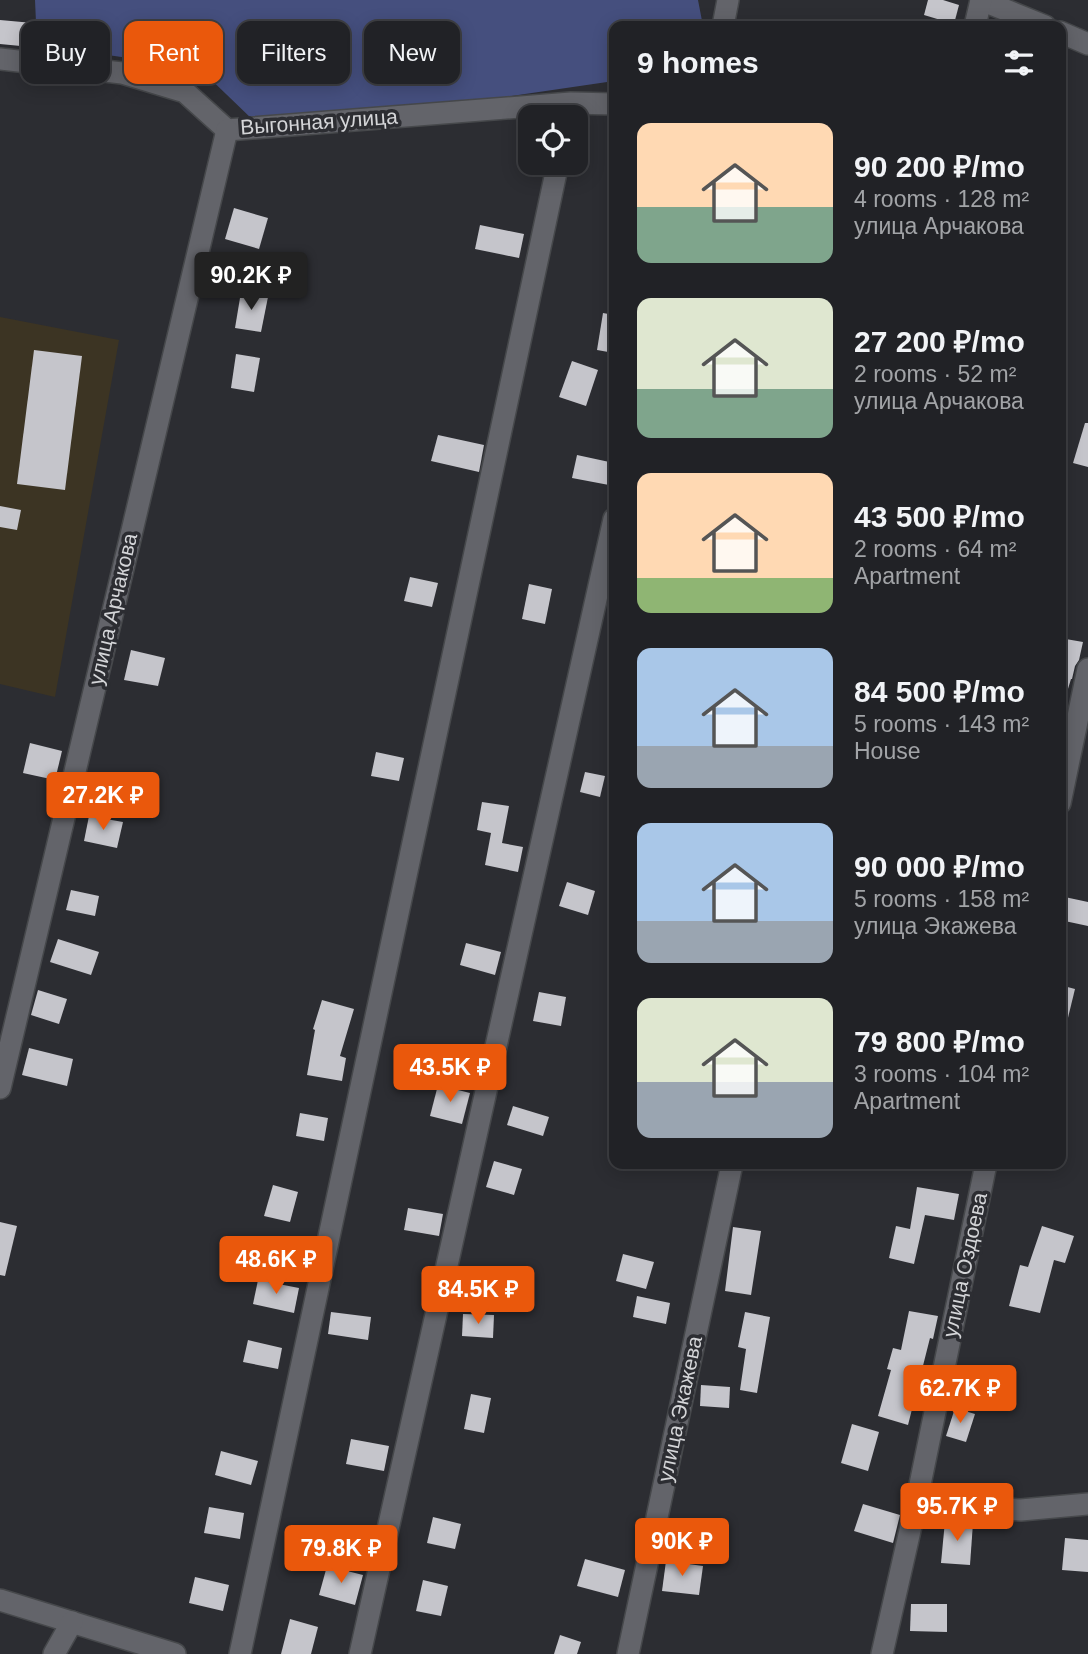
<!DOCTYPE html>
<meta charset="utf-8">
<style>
:root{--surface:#212226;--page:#2d2f32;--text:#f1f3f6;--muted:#a2a4a7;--line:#3e3f43;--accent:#ea580c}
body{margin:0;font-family:Arial,sans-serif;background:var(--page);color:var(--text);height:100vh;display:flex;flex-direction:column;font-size:26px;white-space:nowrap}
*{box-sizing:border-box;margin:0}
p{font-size:23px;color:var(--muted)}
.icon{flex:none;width:38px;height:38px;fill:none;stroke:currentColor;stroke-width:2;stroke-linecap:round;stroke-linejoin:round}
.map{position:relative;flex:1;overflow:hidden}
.panel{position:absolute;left:609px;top:21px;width:457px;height:1148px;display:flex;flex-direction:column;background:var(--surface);border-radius:14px;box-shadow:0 4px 18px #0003,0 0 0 2px var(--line)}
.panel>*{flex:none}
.hud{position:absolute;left:21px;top:21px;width:483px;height:63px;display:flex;gap:14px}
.tools{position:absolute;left:518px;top:105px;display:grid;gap:14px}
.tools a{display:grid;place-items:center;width:70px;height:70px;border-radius:14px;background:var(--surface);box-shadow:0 4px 18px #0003,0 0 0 2px var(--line);font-size:35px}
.price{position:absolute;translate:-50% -60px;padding:0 16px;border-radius:7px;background:var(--accent);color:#fff;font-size:23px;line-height:46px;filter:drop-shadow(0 2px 4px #0008)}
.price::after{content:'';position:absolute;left:50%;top:42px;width:21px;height:16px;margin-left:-10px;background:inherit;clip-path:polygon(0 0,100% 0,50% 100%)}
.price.active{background:#222;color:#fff}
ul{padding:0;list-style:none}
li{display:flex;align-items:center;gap:21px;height:175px;padding:0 28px}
li span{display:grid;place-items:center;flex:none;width:196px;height:140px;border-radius:14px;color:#555}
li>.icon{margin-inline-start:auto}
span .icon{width:84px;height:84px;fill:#fffc;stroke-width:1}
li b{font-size:30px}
h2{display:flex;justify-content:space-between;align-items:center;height:84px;padding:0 28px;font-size:30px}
.tag{padding:0 24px;border-radius:14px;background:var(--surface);box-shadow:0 4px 18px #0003,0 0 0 2px var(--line);font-size:24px;line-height:63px}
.tag.active{background:var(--accent);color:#fff}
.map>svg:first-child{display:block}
.industrial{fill:#3c3423}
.green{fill:#454f7e}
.building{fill:#c5c5cb}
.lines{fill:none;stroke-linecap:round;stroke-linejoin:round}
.minor-casing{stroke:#46484b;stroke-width:24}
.minor{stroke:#63646a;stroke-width:21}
.labels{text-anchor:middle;stroke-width:7;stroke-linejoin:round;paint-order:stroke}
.street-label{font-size:21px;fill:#d4d5d8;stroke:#2c2d32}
</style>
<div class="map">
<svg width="1088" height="1654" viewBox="0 0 1088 1654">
<rect width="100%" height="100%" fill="#2c2d32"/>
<path class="industrial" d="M0 317 119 340 55 697 0 684Z"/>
<path class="green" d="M35 0H698L703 26H614V81L267 132 253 120 199 68 37 45Z"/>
<g class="building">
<path d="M928 0H943L959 5 954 24 924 15Z"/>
<path d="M0 20 33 23 31 47 0 44Z"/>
<path d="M234 208 268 218 259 249 225 239Z"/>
<path d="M480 225 524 234 519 258 475 249Z"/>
<path d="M241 292 268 297 261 332 235 328Z"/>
<path d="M603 313 614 315V353L597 350Z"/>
<path d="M34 350 82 356 65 490 17 484Z"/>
<path d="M236 354 260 358 254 392 231 388Z"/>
<path d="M572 361 598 370 586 406 559 397Z"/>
<path d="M1085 423H1088V467L1073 463Z"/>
<path d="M438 435 484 445 479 472 431 461Z"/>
<path d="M577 455 614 463 609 485 572 478Z"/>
<path d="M0 506 21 510 17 530 0 527Z"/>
<path d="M410 577 438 583 432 607 404 601Z"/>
<path d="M529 584 552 589 545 624 522 619Z"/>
<path d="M1060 638 1083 642 1079 660 1075 666 1072 679H1071L1064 702H1060Z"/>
<path d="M131 650 165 658 158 686 124 680Z"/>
<path d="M30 743 62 751 55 780 23 773Z"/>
<path d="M376 752 404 758 399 781 371 776Z"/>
<path d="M585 772 605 776 600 797 580 792Z"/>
<path d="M482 802 509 806 502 843 523 847 518 872 485 865 491 833 477 830Z"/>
<path d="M89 816 123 822 117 848 84 841Z"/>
<path d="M567 882 595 891 588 915 559 906Z"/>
<path d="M71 890 99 896 95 916 66 910Z"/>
<path d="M1060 896 1088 902V926L1060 920Z"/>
<path d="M58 939 99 952 91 975 50 962Z"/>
<path d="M466 943 501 952 495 975 460 965Z"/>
<path d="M1060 985 1075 989 1065 1030H1060Z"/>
<path d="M38 990 67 999 59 1024 31 1015Z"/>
<path d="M539 992 566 997 561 1026 533 1021Z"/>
<path d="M322 1000 354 1009 340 1056 346 1058 342 1081 307 1075 315 1030 313 1029Z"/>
<path d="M29 1048 73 1059 67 1086 22 1075Z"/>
<path d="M438 1085 470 1093 462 1124 430 1116Z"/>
<path d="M513 1106 549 1117 543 1136 507 1125Z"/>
<path d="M300 1113 328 1118 324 1141 296 1136Z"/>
<path d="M494 1161 522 1169 514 1195 486 1187Z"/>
<path d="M273 1185 298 1192 290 1222 264 1216Z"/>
<path d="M917 1187 959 1194 954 1220 925 1215 914 1264 889 1258 896 1226 910 1229Z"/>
<path d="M408 1208 443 1214 439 1236 404 1230Z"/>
<path d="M0 1222 17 1226 5 1276 0 1275Z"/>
<path d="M1042 1226 1074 1236 1065 1263 1054 1260 1040 1313 1009 1306 1020 1265 1028 1267Z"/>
<path d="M733 1227 761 1231 751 1295 725 1291Z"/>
<path d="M623 1254 654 1262 646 1289 616 1281Z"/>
<path d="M258 1280 299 1288 294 1313 253 1304Z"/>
<path d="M637 1296 670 1303 666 1324 633 1317Z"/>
<path d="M909 1311 938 1316 933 1339 930 1338 908 1425 878 1416 891 1370 887 1369 893 1348 901 1350Z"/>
<path d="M331 1312 371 1317 368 1340 328 1334Z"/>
<path d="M745 1312 770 1317 757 1393 740 1390 746 1349 738 1347Z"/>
<path d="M463 1314 494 1315 493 1338 462 1336Z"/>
<path d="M248 1340 282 1348 278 1369 243 1362Z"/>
<path d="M701 1385 730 1387 729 1408 700 1406Z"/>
<path d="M471 1394 491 1398 484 1433 464 1429Z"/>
<path d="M955 1408 975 1414 966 1442 946 1436Z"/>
<path d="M852 1424 879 1432 868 1471 841 1463Z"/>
<path d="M351 1439 389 1446 384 1471 346 1464Z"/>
<path d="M221 1451 258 1461 251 1485 215 1475Z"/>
<path d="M863 1504 900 1515 893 1543 854 1531Z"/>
<path d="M209 1507 244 1513 240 1539 204 1533Z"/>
<path d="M433 1517 461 1524 455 1549 427 1543Z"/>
<path d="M945 1521 973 1523 970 1565 941 1563Z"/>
<path d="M1065 1538 1088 1540V1572L1062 1570Z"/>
<path d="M585 1559 625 1570 618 1597 577 1586Z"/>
<path d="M666 1561 703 1566 699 1595 662 1591Z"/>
<path d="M327 1566 363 1575 355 1605 319 1595Z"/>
<path d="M195 1577 229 1585 223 1611 189 1603Z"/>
<path d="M423 1580 448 1586 441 1616 416 1611Z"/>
<path d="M911 1604H947V1632L910 1631Z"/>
<path d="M290 1619 318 1627 311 1654H281Z"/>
<path d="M560 1635 581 1642 577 1654H554Z"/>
</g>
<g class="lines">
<defs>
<g id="minor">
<path d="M981 0 1045 26"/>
<path d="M723 26 728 0"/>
<path d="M975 26 981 0"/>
<path d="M1060 32 1088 44"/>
<path d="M0 59 122 73 185 92 227 130 571 103 614 104"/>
<path d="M1060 803 1088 669"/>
<path d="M0 1088 227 130"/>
<path d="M916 1504 1021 1510 1088 1504"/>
<path d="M0 1600 175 1654"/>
<path d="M54 1654 72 1622"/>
<path d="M240 1654 558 163"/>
<path d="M360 1654 614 519"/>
<path d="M628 1654 732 1164"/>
<path d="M882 1654 916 1504 986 1164"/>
</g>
</defs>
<use href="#minor" class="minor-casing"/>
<use href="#minor" class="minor"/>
</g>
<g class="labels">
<g class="street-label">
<text transform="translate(319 122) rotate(-4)" y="7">Выгонная улица</text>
<text transform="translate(113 609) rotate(-77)" y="7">улица Арчакова</text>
<text transform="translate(965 1265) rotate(-78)" y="7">улица Оздоева</text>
<text transform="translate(680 1409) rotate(-78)" y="7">улица Экажева</text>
</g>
</g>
</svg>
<div class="tools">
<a><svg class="icon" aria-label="locate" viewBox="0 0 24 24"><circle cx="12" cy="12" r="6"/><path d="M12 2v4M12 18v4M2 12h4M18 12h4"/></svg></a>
</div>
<b class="price active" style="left:251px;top:312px">90.2K ₽</b>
<b class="price" style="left:103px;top:832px">27.2K ₽</b>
<b class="price" style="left:450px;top:1104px">43.5K ₽</b>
<b class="price" style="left:276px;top:1296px">48.6K ₽</b>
<b class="price" style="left:478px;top:1326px">84.5K ₽</b>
<b class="price" style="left:960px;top:1425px">62.7K ₽</b>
<b class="price" style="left:957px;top:1543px">95.7K ₽</b>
<b class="price" style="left:682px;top:1578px">90K ₽</b>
<b class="price" style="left:341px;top:1585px">79.8K ₽</b>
<div class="hud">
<a class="tag">Buy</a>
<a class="tag active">Rent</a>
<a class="tag">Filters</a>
<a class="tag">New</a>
</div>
<section class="panel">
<h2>9 homes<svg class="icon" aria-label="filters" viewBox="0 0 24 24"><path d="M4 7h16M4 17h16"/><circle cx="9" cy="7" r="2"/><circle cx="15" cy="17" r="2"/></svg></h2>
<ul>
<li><span style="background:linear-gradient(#ffd9b3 60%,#7fa58c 0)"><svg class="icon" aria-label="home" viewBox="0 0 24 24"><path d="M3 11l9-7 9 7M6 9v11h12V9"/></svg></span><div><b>90 200 ₽/mo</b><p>4 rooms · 128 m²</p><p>улица Арчакова</p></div></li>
<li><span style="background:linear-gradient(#dfe7d0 65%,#7fa58c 0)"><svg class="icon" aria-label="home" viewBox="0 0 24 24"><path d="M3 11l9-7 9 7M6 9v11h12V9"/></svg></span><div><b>27 200 ₽/mo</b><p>2 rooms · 52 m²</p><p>улица Арчакова</p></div></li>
<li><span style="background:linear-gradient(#ffd9b3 75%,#8fb573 0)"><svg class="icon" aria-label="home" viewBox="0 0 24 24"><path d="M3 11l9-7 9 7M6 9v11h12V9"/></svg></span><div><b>43 500 ₽/mo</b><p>2 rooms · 64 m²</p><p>Apartment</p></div></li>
<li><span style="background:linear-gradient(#a9c7e8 70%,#9aa5b1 0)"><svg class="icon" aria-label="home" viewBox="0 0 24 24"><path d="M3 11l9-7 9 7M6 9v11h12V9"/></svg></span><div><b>84 500 ₽/mo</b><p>5 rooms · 143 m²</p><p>House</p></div></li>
<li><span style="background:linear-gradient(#a9c7e8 70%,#9aa5b1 0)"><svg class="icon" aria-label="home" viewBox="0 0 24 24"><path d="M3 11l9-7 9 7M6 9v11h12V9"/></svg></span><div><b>90 000 ₽/mo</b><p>5 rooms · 158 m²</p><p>улица Экажева</p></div></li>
<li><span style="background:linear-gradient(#dfe7d0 60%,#9aa5b1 0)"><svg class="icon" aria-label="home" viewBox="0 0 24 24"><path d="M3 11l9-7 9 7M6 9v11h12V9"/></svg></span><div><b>79 800 ₽/mo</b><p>3 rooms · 104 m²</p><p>Apartment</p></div></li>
</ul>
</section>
</div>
